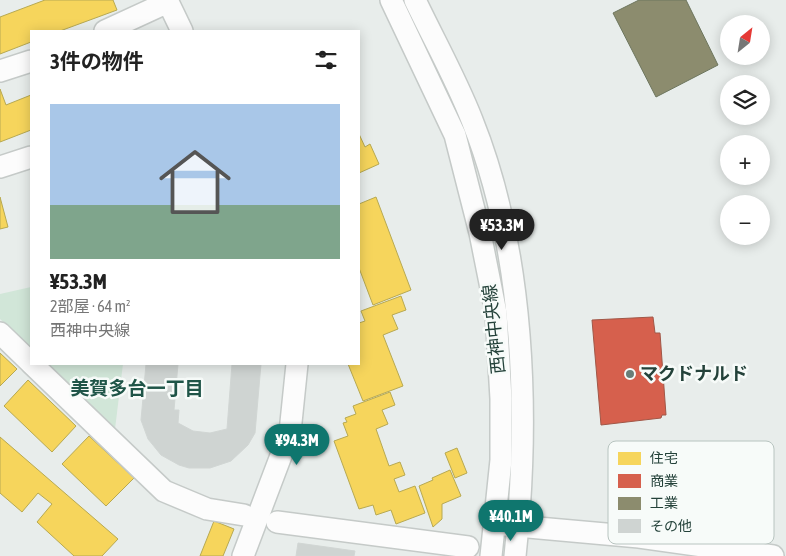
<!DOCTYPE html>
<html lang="ja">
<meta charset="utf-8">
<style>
:root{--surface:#fff;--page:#f2f2f2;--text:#222;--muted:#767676;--accent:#0f766e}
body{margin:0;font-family:"Asap Condensed","Noto Sans JP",sans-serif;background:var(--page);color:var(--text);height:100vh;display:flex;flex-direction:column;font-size:19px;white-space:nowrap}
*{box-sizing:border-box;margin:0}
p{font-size:16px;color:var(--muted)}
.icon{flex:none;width:28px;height:28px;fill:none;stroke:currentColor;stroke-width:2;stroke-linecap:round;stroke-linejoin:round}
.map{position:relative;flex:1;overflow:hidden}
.details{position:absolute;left:30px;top:30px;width:330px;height:335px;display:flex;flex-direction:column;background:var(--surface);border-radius:0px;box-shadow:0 2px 12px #0003}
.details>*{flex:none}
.needle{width:32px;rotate:30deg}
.fabs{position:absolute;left:720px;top:15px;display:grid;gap:10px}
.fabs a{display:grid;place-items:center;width:50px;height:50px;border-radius:50%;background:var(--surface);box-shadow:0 2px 12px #0003;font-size:25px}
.price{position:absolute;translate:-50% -42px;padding:0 11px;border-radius:18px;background:var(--accent);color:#fff;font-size:16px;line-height:32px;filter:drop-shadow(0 1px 2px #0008)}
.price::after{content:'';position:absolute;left:50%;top:30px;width:15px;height:11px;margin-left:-8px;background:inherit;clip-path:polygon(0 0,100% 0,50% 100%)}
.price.selected{background:#222;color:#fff}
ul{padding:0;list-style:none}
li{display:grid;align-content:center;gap:10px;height:265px;padding:0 20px}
li span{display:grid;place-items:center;height:155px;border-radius:0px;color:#555}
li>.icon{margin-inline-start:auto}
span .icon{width:90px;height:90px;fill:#fffc;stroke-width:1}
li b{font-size:21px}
h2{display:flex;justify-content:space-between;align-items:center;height:60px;padding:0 20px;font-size:21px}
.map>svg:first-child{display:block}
.green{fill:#d1e6d8}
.homes{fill:#f6d55c;stroke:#b7a952}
.shops{fill:#d6604d;stroke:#a15747}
.industry{fill:#8c8c6e;stroke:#6d765e}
.building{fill:#cfd4d2;stroke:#d1d6d4}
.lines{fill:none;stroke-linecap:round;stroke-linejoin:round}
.minor-casing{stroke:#c5cac8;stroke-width:24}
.minor{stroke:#fcfcfc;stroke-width:21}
.poi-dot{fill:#697e78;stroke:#f7fbf9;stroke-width:2}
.labels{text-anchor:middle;stroke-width:5;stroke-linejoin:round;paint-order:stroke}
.street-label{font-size:18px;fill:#24423a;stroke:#f7fbf9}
.poi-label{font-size:18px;font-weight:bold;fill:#24423a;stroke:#f7fbf9;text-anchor:start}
.neighbourhood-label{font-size:19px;font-weight:bold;fill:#1f5548;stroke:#f7fbf9}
.key{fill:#f7fbf9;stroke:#b8c4c0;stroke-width:1}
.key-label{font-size:14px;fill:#24423a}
</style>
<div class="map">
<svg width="786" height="556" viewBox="0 0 786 556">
<rect width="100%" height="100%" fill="#e8edeb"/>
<g class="green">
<path d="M31 287V349L0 319V294Z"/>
<path d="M47 364H123L115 429Z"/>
</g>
<g class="homes">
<path d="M45 0H113L117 10 60 31H31V42L0 54V17Z"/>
<path d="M0 89 6 105 31 95V130L0 142Z"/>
<path d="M359 134 365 147 370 144 379 164 359 173Z"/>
<path d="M0 197 8 227 0 229Z"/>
<path d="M376 197 411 290 373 305 359 268V204Z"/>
<path d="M401 296 406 310 392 315 398 329 383 335 403 386 363 401 348 364H359V323L365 321 361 311Z"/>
<path d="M0 353 17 369 0 386Z"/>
<path d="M28 380 76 426 52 452 4 406Z"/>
<path d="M390 392 395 405 382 410 388 424 376 429 389 466 400 462 405 475 394 479 399 492 415 486 425 513 396 524 391 510 376 515 373 505 359 509 334 441 348 436 343 423 347 422 345 418 356 414 353 406Z"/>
<path d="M89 436 134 478 106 506 62 464Z"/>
<path d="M0 437 118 539 102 556H74L37 522 52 504 38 493 22 512 0 493Z"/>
<path d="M457 448 467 473 455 478 445 453Z"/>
<path d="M450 470 461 496 442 504V519L433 527 419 486 433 480 432 478Z"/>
<path d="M214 521 234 529 223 556H200Z"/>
</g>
<path class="shops" d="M653 317 655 333H660L666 415H662L661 418 601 425 592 320Z"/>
<path class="industry" d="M639 0H686L718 65 656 97 613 13Z"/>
<g class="building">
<path d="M146 364H178L174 410H179L178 423 193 431 210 433 227 429 232 364H261L255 433 248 445 231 461 210 468H189L179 465 161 455 148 439 141 420Z"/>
<path d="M298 543 355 551 354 556H296Z"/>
</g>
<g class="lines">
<defs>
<g id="minor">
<path d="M391 0 455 135 480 233 496 313 501 399V460L491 556"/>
<path d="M415 0C434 40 456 79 472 120 525 252 530 416 515 556"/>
<path d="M105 31 168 2 182 31"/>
<path d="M0 71 31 61"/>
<path d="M0 167 31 157"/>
<path d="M0 333 31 363"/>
<path d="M32 364 164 491 207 509 244 515"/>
<path d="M277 522 468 547"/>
<path d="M505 525 639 537 773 556"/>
<path d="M243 556 290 432 297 364"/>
</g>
</defs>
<use href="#minor" class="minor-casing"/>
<use href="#minor" class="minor"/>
</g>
<circle class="poi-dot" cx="630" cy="374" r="5"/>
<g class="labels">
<g class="street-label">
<text transform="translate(494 329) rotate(-96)" y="6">西神中央線</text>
</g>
<g class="poi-label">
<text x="640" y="380">マクドナルド</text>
</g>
<g class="neighbourhood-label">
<text x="137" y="395">美賀多台一丁目</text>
</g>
</g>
<rect x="608" y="441" width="166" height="103" rx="8" class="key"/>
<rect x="618" y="452" width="23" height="13" fill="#f6d55c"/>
<rect x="618" y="474" width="23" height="14" fill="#d6604d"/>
<rect x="618" y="497" width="23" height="13" fill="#8c8c6e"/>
<rect x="618" y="519" width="23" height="14" fill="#cfd4d2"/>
<g class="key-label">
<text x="650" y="463">住宅</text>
<text x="650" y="486">商業</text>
<text x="650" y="508">工業</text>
<text x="650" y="531">その他</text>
</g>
</svg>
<div class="fabs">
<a><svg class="needle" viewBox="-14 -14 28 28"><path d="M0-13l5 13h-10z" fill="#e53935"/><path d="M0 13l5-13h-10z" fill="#767676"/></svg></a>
<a><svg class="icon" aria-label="layers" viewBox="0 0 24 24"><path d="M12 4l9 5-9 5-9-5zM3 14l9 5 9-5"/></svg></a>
<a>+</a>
<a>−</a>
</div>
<b class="price selected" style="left:502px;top:251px">¥53.3M</b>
<b class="price" style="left:297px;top:466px">¥94.3M</b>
<b class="price" style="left:511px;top:542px">¥40.1M</b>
<section class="details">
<h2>3件の物件<svg class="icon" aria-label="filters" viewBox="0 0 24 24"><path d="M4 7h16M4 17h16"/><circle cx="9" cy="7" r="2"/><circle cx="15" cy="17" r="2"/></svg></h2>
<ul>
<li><span style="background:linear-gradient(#a9c7e8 65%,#7fa58c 0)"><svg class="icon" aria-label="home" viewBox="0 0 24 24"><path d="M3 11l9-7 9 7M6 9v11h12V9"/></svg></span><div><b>¥53.3M</b><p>2部屋 · 64 m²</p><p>西神中央線</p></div></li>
</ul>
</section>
</div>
